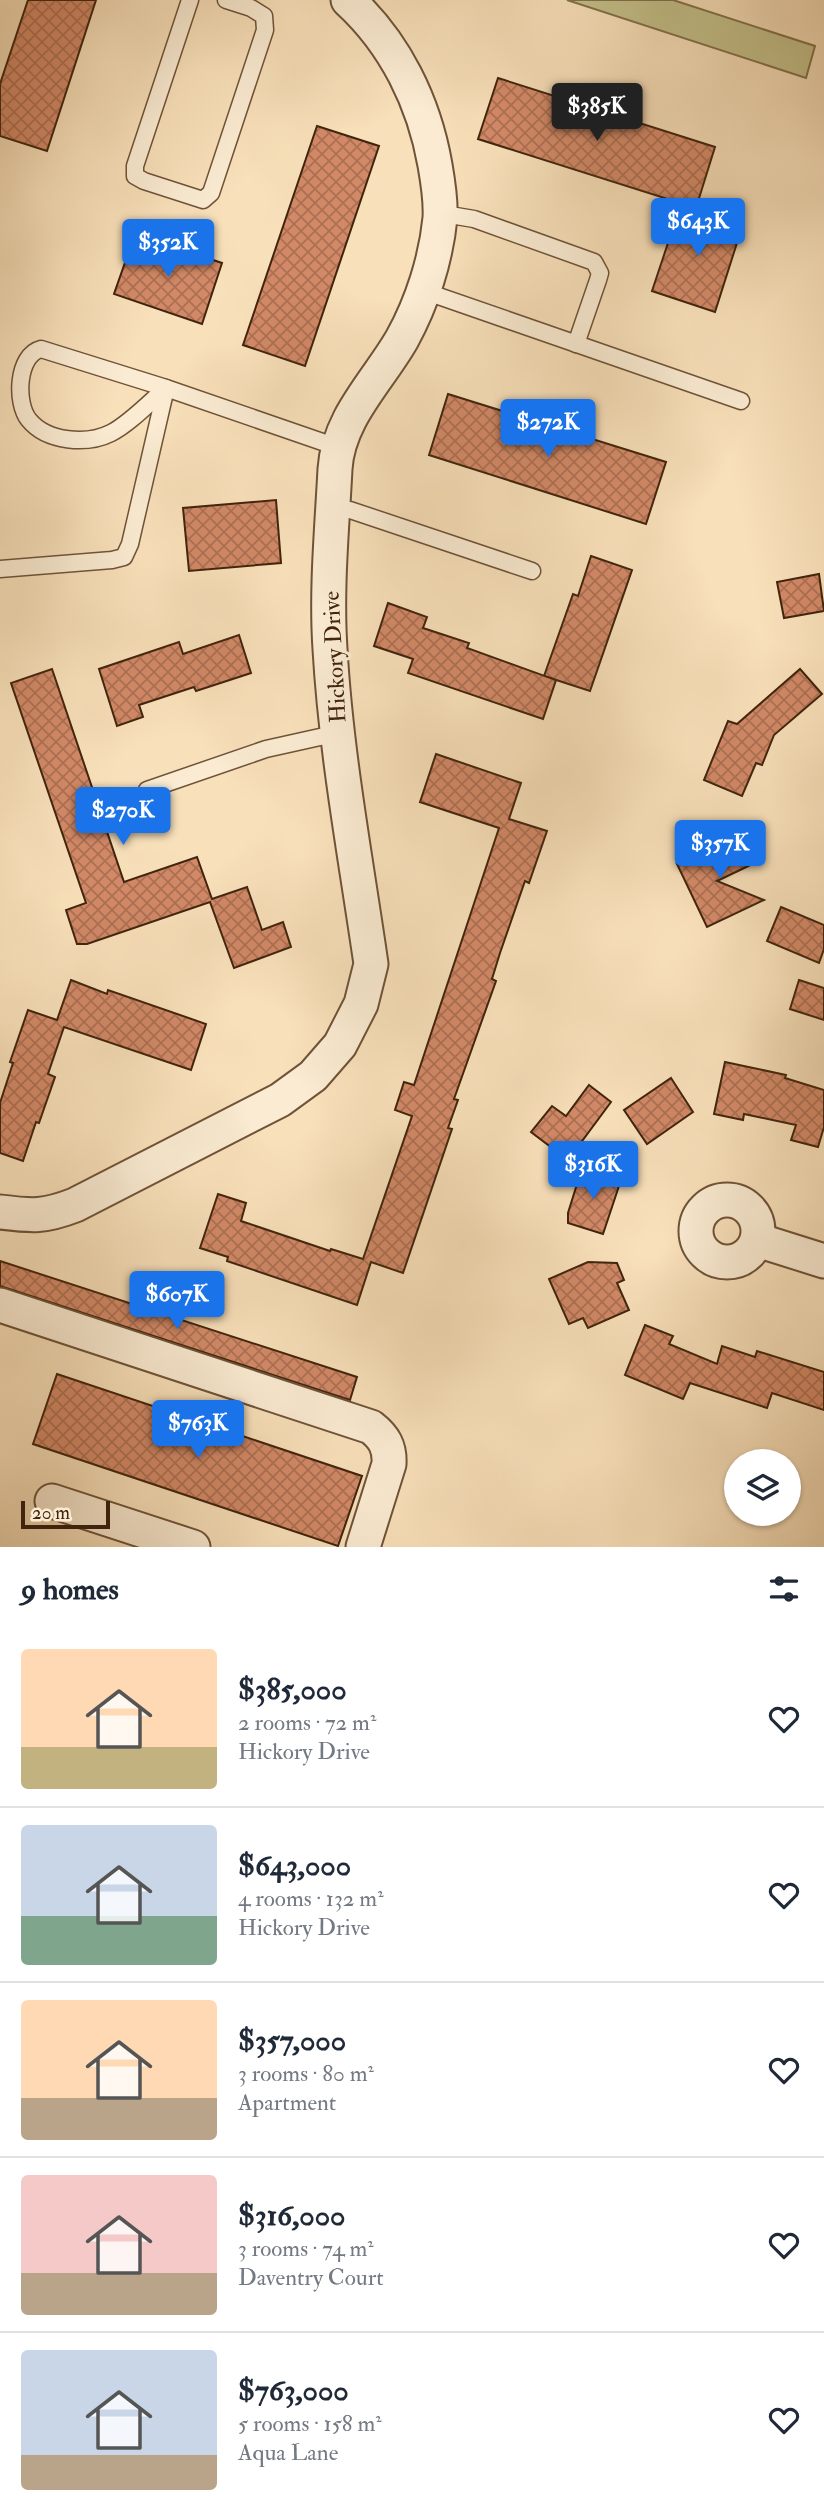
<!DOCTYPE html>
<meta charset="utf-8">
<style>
:root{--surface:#fff;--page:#f2f2f3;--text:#1f2937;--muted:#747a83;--line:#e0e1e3;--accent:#1a73e8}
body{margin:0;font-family:"IM FELL Double Pica",serif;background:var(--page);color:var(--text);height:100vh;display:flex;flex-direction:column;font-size:26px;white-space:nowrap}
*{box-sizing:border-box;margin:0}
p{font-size:23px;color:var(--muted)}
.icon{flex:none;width:38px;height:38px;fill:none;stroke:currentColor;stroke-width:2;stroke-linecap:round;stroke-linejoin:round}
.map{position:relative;height:1547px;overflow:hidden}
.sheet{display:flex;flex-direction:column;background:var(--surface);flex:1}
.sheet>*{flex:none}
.buttons{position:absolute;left:724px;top:1449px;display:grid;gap:14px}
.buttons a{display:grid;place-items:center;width:77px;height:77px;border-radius:50%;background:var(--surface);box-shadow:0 2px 5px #0004;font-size:35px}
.scale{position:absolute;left:21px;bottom:18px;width:89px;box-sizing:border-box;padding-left:7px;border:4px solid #41240d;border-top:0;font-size:19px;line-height:24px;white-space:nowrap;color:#41240d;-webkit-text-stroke:5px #faebd2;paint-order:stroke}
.price{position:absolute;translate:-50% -60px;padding:0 16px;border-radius:7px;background:var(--accent);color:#fff;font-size:23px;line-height:46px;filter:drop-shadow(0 2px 4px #0008)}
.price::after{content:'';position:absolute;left:50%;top:42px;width:21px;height:16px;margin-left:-10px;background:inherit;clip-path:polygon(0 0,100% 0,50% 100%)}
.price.active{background:#222;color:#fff}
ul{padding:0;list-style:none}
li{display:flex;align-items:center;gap:21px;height:175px;padding:0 21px}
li+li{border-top:2px solid var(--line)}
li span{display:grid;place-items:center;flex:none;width:196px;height:140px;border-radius:7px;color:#555}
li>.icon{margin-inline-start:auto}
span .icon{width:84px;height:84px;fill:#fffc;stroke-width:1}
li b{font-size:30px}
h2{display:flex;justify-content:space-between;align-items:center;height:84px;padding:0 21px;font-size:30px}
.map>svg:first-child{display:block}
.pitch{fill:#c4c18b;stroke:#82724c;stroke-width:2}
.building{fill:url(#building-cross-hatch);stroke:#41240d;stroke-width:2}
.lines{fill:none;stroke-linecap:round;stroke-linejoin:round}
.service-casing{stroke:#6f5338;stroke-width:19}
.minor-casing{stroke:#6f5338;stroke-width:37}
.service{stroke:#faebd2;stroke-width:16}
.minor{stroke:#faebd2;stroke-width:33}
.labels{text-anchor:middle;stroke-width:6;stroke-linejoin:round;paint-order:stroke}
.street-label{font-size:23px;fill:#41240d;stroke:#faebd2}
</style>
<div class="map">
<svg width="824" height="1547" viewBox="0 0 824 1547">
<defs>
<pattern id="building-cross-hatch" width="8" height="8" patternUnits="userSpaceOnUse" patternTransform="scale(1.75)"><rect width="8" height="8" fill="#d28967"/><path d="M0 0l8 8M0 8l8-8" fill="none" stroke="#ac7053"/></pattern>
</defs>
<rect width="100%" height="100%" fill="#f8e0ba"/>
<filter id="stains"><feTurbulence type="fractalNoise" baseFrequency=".00286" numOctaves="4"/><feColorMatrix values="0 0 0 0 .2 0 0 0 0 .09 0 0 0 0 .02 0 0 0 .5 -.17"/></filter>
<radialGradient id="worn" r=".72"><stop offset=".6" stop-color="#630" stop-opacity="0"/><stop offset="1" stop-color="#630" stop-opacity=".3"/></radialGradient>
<path class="pitch" d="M567 0H673L815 46 806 78Z"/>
<g class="building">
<path d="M28 0H96L47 151 0 136V84Z"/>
<path d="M498 78 715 147 696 208 478 139Z"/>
<path d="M317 126 379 146 305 366 243 345Z"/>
<path d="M681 204 743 224 715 312 652 291Z"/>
<path d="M135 234 222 263 202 324 114 294Z"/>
<path d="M448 394 666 462 646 524 429 455Z"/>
<path d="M276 500 281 563 189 571 183 508Z"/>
<path d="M591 556 632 570 590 691 544 676 573 594 578 596Z"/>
<path d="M819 574 824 611 784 618 777 582Z"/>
<path d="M388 603 427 617 423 628 469 643 467 648 556 680 543 719 408 673 413 659 374 646Z"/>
<path d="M239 635 251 673 196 691 194 687 139 705 143 717 117 726 99 669 179 642 183 654Z"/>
<path d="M52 669 124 882 197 857 212 899 247 887 262 930 283 922 291 947 234 968 210 902 87 944H77L66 910 86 903 11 683Z"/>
<path d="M800 669 822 694 774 735 762 765 756 763 742 796 704 780 728 721 737 724Z"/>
<path d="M436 754 521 783 509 819 547 831 529 883 525 881 500 953 492 979 496 981 454 1099 458 1100 448 1128 452 1129 403 1273 371 1262 357 1305 227 1261 228 1257 200 1248 218 1194 246 1203 241 1221 330 1251 331 1249 363 1259 412 1116 395 1110 404 1082 414 1085 499 828 420 802Z"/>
<path d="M748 833 761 860 717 881 764 900 707 927 677 864 681 865Z"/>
<path d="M781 907 824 925V949L819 963 767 941Z"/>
<path d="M71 980 107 994 108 990 206 1024 191 1070 64 1027 48 1074 55 1077 39 1123 36 1122 23 1161 0 1153V1103L13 1063 10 1062 28 1010 57 1020Z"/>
<path d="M799 980 824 988V1020L790 1009Z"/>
<path d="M725 1062 786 1075 785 1078 824 1090V1127L818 1147 791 1140 796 1125 744 1114 743 1120 714 1114Z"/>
<path d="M671 1078 693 1112 647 1144 624 1110Z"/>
<path d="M589 1085 611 1102 568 1160 531 1132 552 1106 566 1116Z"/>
<path d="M582 1168 621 1180 603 1234 568 1223V1213Z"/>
<path d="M0 1261 357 1377 350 1400 0 1286Z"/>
<path d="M588 1262 617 1263 624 1280 617 1283 629 1310 588 1328 583 1318 569 1324 549 1279Z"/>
<path d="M645 1325 673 1336 669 1344 717 1364 722 1346 755 1357 757 1351 824 1372V1410L772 1393 767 1408 690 1383 683 1399 625 1375Z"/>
<path d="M57 1374 362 1476 338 1546 33 1444Z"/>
</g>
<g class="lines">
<defs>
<g id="service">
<path d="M190 0 135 166V176L144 181 203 200 211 193 265 30 264 16 251 8 226 0"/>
<path d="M440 216H456L474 219 594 262 600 273 598 280 576 344"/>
<path d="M424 291 741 401"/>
<path d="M166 388C150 402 129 424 111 433 87 445 47 442 29 420 15 403 17 355 41 349L166 388 337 447"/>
<path d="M334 510H350L532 571"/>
<path d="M0 569 112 560 124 557 130 544 166 388"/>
<path d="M147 790 266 749 338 733"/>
</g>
<g id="minor">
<circle cx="727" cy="1231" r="31"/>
<path d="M0 1212C33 1216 44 1217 75 1205L280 1100 313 1076 340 1045 361 1004 371 964C356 860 336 754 330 649 326 589 332 528 335 469 338 418 378 381 402 339 422 303 436 259 440 218 441 201 438 182 435 165 424 102 395 43 348 0"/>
<path d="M757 1240 824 1261"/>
<path d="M0 1305 371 1427C384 1437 390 1447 389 1464L363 1547"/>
<path d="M52 1501 193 1547"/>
</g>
</defs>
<use href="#service" class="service-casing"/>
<use href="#minor" class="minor-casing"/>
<use href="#service" class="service"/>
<use href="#minor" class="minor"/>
</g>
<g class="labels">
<g class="street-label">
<text transform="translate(334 657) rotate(-93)" y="8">Hickory Drive</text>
</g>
</g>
<rect width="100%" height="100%" filter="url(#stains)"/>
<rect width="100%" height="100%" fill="url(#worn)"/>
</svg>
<div class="buttons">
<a><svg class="icon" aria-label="layers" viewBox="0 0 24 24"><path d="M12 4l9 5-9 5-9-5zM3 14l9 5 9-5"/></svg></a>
</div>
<div class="scale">20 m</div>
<b class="price active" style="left:597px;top:143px">$385K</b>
<b class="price" style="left:698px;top:258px">$643K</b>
<b class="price" style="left:168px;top:279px">$352K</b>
<b class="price" style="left:548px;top:459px">$272K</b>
<b class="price" style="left:123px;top:847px">$270K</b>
<b class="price" style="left:720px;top:880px">$357K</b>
<b class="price" style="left:593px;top:1201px">$316K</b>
<b class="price" style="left:177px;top:1331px">$607K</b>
<b class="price" style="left:198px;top:1460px">$763K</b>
</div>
<section class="sheet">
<h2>9 homes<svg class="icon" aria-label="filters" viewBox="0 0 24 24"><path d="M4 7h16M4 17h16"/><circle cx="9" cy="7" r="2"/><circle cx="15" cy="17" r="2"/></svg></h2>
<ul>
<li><span style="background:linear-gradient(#ffd9b3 70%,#c2b280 0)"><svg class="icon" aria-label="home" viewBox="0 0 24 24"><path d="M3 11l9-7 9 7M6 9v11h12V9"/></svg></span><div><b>$385,000</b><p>2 rooms · 72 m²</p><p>Hickory Drive</p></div><svg class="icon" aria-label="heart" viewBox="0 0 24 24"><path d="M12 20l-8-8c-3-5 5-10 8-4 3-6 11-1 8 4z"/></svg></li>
<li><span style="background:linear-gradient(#c9d6e8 65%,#7fa58c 0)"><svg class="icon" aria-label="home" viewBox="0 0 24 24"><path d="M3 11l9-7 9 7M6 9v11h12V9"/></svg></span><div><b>$643,000</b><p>4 rooms · 132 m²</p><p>Hickory Drive</p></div><svg class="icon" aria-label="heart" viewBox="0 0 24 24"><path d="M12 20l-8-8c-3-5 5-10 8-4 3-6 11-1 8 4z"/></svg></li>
<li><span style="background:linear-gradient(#ffd9b3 70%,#b9a48a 0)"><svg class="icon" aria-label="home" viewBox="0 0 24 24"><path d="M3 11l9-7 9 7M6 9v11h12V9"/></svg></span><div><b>$357,000</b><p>3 rooms · 80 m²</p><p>Apartment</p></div><svg class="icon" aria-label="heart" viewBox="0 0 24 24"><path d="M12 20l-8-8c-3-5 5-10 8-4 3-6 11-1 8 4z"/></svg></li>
<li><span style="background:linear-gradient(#f6c9c9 70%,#b9a48a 0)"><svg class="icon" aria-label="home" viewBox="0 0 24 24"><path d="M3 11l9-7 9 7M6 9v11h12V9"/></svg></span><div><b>$316,000</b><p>3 rooms · 74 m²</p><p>Daventry Court</p></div><svg class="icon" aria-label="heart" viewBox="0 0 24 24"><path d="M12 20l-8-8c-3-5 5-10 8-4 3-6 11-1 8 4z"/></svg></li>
<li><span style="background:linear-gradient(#c9d6e8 75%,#b9a48a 0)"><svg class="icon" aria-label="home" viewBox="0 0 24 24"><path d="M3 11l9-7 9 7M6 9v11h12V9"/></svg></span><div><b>$763,000</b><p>5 rooms · 158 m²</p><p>Aqua Lane</p></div><svg class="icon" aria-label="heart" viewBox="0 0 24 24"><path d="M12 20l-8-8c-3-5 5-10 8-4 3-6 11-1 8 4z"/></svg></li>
</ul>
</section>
